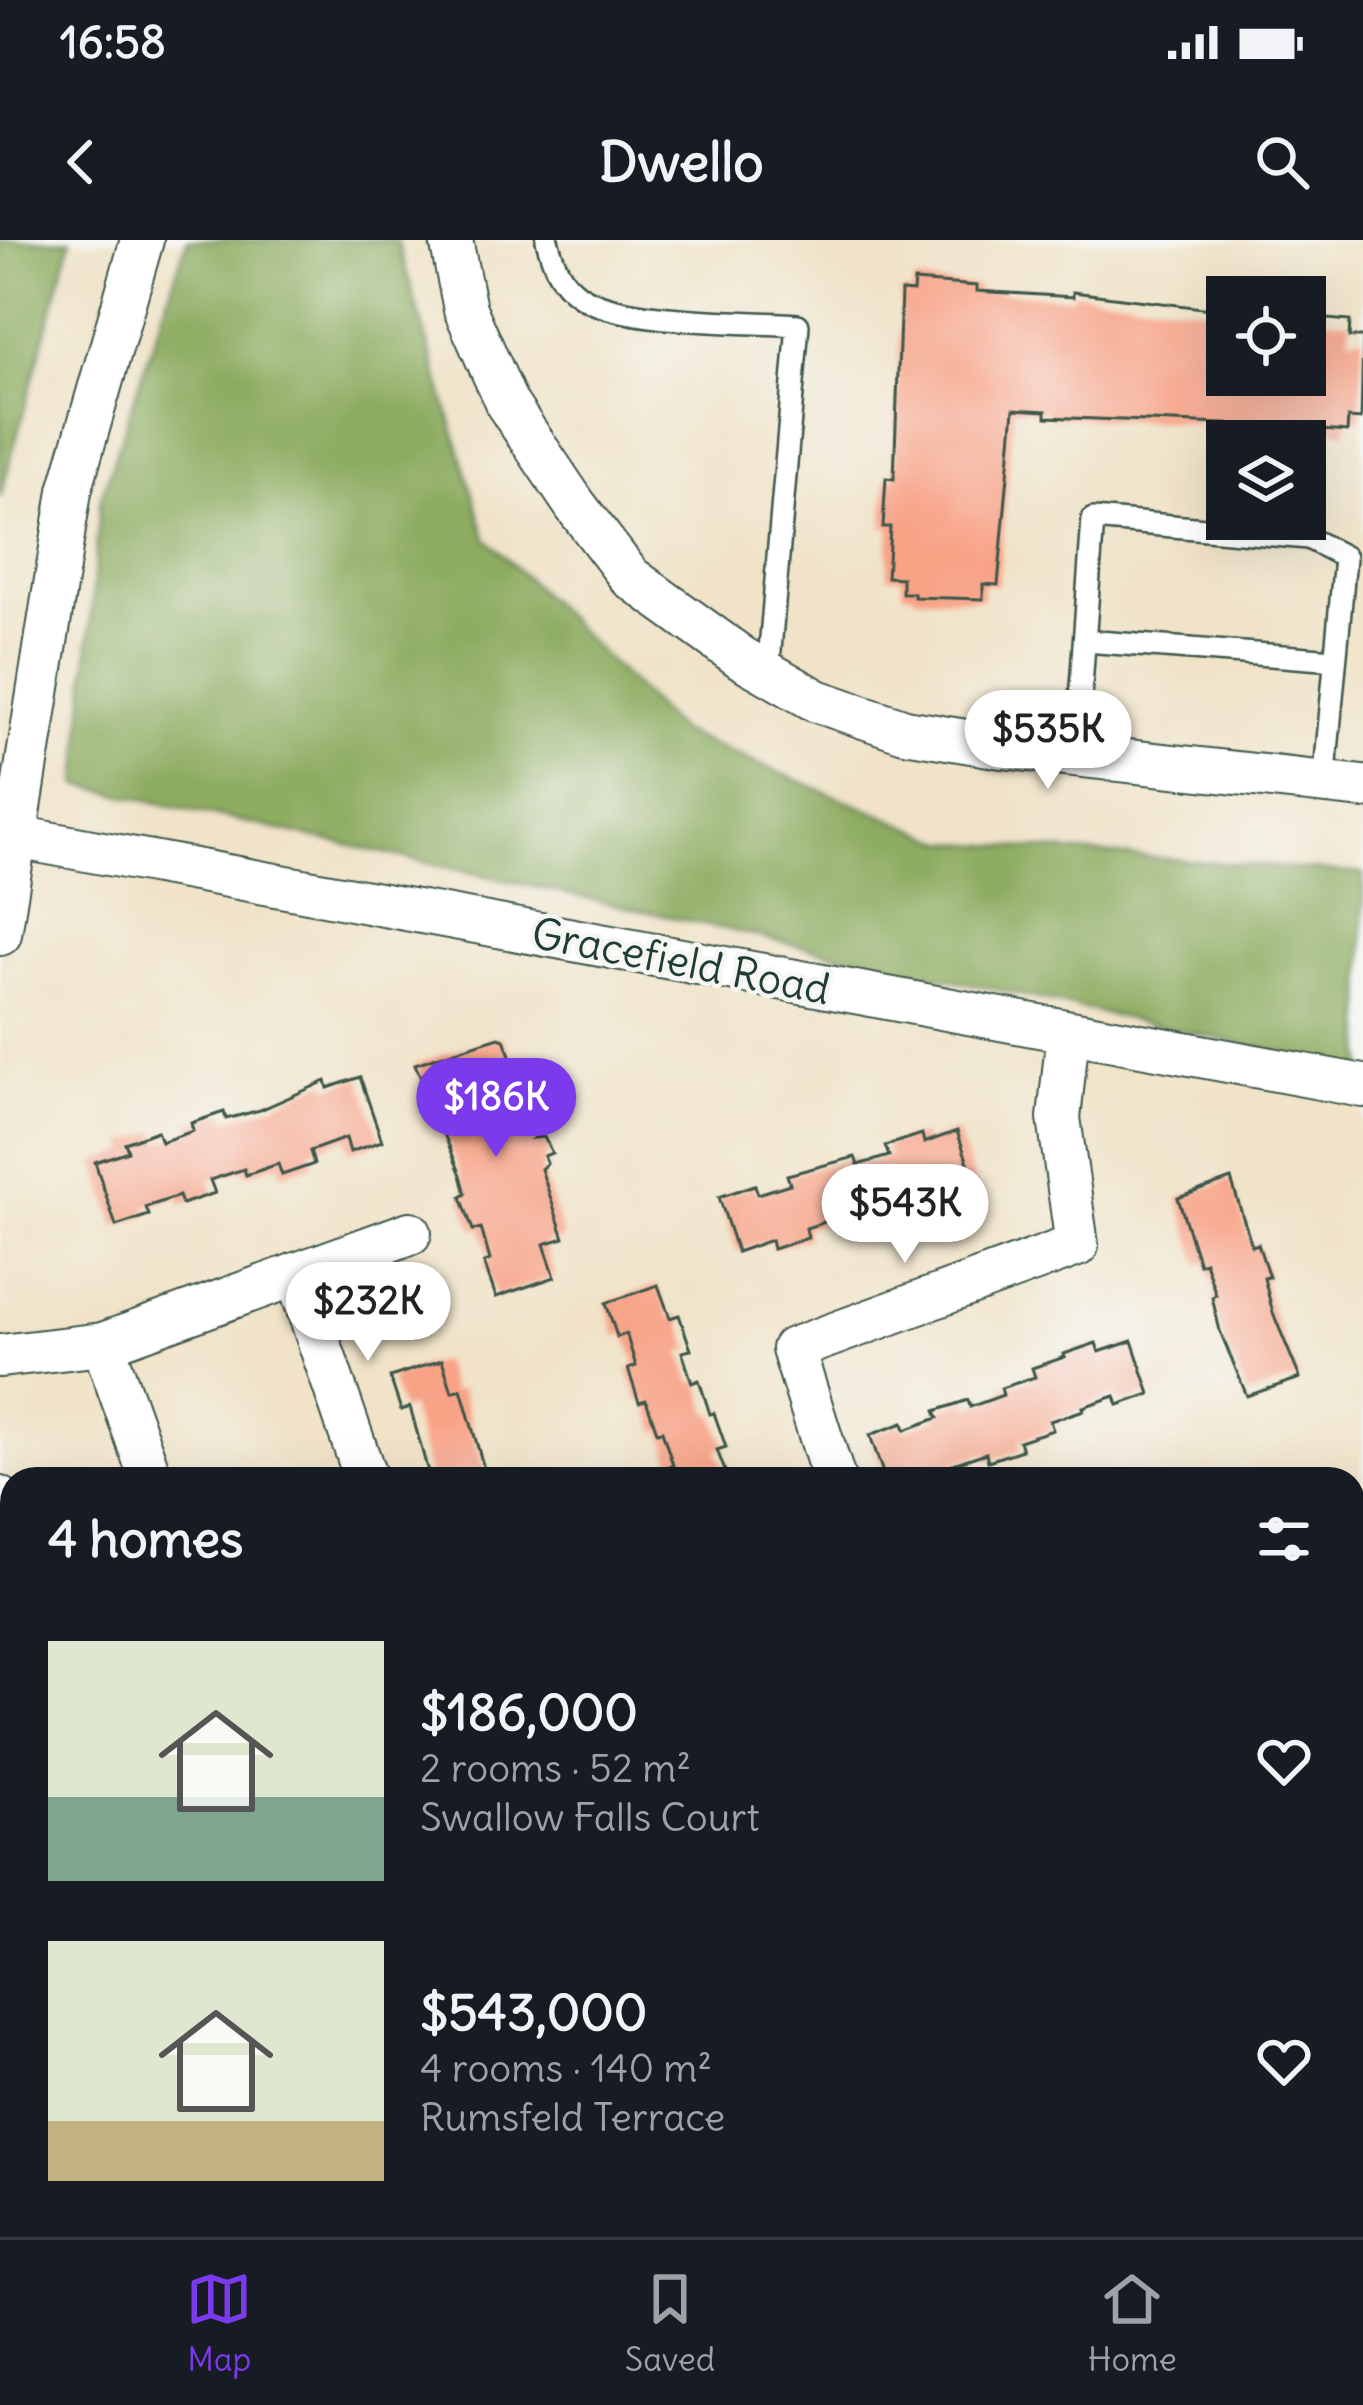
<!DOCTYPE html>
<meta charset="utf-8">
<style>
:root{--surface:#171b24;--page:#20242c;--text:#f1f3f6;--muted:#9ea1a6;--line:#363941;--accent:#7c3aed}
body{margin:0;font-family:Delius,sans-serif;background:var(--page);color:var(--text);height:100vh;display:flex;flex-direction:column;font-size:45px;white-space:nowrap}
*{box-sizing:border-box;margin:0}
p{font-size:39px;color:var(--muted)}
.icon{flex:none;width:66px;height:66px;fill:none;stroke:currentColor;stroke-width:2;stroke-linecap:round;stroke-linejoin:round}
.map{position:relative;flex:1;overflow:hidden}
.sheet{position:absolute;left:0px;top:1227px;width:1365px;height:771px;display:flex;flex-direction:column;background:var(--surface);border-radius:36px 36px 0 0;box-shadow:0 12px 48px #0002}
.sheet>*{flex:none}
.buttons{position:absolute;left:1206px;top:36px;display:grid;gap:24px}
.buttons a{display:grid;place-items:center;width:120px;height:120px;border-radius:0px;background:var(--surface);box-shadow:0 12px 48px #0002;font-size:60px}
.price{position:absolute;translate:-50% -102px;padding:0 27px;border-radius:42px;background:#fff;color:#222;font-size:39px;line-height:78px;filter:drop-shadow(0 3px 6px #0008)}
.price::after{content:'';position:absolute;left:50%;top:72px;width:36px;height:27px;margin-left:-18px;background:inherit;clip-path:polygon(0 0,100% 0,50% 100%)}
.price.on{background:var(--accent);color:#fff}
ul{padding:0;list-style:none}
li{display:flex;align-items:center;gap:36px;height:300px;padding:0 48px}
li span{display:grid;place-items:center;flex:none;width:336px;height:240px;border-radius:0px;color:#555}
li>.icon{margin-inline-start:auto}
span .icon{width:144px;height:144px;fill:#fffc;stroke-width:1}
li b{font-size:51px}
h2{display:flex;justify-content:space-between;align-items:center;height:144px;padding:0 48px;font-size:51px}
.status{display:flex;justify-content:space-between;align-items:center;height:84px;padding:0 60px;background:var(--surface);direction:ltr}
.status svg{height:33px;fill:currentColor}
header{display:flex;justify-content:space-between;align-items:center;height:156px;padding:0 48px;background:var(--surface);font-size:54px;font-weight:700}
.tabs{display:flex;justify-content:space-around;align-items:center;height:168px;border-top:3px solid var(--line);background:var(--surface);font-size:33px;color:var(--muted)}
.tabs a{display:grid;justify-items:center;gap:6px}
.tabs .on{color:var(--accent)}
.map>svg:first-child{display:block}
.forest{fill:#8dac60;stroke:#56744a;stroke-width:3}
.building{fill:#f8a286}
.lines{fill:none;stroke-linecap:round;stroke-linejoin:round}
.service-casing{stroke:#3e564a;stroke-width:26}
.minor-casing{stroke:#3e564a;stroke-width:46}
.tertiary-casing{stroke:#3e564a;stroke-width:58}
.primary-casing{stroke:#3e564a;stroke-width:70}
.service{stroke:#fff;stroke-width:21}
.minor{stroke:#fff;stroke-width:42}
.tertiary{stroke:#fff;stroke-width:54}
.primary{stroke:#fff;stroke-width:66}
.labels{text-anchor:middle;stroke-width:9;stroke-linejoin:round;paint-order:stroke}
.street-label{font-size:42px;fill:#1f3d34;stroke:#f6f6f2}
</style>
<div class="status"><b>16:58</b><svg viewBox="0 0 49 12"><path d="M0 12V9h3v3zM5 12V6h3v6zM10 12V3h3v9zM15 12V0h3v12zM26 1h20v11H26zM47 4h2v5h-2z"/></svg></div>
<header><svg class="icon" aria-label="back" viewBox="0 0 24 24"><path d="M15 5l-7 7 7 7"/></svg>Dwello<svg class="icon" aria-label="search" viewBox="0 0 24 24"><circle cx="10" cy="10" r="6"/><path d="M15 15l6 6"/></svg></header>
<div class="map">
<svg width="1363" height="1997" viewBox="0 0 1363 1997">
<rect width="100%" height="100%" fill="#f6f6f2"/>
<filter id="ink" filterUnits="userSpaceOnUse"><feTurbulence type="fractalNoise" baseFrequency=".00833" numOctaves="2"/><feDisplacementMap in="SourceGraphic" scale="24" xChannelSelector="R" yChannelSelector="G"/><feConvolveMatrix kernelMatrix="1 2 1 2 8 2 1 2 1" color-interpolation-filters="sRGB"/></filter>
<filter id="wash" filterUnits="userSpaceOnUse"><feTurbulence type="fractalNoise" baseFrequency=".004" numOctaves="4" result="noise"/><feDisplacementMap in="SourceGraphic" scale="48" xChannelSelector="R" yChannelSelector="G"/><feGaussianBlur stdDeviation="2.7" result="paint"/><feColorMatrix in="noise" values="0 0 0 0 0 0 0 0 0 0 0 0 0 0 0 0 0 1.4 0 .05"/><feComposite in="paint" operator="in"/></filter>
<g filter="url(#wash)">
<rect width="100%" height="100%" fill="#f0e3c8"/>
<g class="forest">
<path d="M0 0H71L0 258Z"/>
<path d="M187 0H397L486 298 679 491 946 602 1363 634V831L78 545 100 261Z"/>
</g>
<g id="blocks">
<g class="building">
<path d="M914 41 977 46V51L1073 57V52L1227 71V135H1305V77L1350 81 1349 97H1363L1361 179 1348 178 1347 192 1295 188V197L1248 193 1249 185 1046 177V171L1014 169 998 345 983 344V359L914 357V353H902V338L887 337 890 287H883L886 238 894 239 901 51 913 52Z"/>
<path d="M499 797 504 799 513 824 510 831 521 865 535 863 544 891 534 898 544 897 552 913 544 916 547 923 541 929 564 998 544 1004 555 1037 496 1057 484 1023 490 1020 481 988 473 990 461 957 466 954 461 935 415 824Z"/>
<path d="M360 837 382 901 350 912 346 898 310 911 314 924 282 935 278 924 246 935 244 929 210 940 215 953 182 964 179 956 146 967 149 975 116 986 95 922 128 911 125 903 157 891 161 902 193 891 191 883 224 872 226 879 260 870 326 841 328 848Z"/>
<path d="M957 891 976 946 941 957 938 948 906 959 909 968 874 980 872 971 838 982 837 978 806 988 808 998 773 1009 771 1000 737 1012 719 957 755 945 758 954 790 944 787 935 855 917 858 925 889 916 885 906 922 894 924 903Z"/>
<path d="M1231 939 1252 1006 1258 1004 1269 1037 1264 1038 1273 1073 1300 1138 1247 1156 1220 1091 1212 1057 1216 1055 1205 1022 1199 1024 1178 958Z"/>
<path d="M658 1045 670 1078 679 1075 691 1110 682 1112 692 1143 699 1140 710 1174 714 1173 726 1207 717 1210 728 1239H668L664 1228 673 1225 662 1191 657 1192 646 1160 639 1162 628 1129 636 1126 626 1093 617 1097 606 1063Z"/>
<path d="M1132 1101 1150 1154 1118 1165 1115 1156 1083 1167 1084 1170 1050 1181 1053 1190 1019 1201 1022 1210 988 1221 986 1213 953 1224 956 1232 935 1239H885L870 1195 903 1183 905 1190 938 1178 935 1171 968 1160 970 1167 1003 1155 1001 1148 1035 1137 1032 1128 1065 1117 1064 1114 1096 1103 1099 1112Z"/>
<path d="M442 1120 452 1152 461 1149 487 1239H430L410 1167 401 1170 390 1137Z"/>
<path d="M651 1986H741L745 1997H654Z"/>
</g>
</g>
</g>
<g filter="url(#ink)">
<use href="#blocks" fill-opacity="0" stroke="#3e564a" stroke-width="3"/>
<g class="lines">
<defs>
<g id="service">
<path d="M547 0C553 22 559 41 579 55 619 84 744 81 798 85L768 433"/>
<path d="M1085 401 1335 420"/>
<path d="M1076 516 1093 279 1308 298 1345 317 1324 544"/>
<path d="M1353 1951 1363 1958"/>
<path d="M442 1986 446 1997"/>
<path d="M1016 1997V1986"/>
</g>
<g id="minor">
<path d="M451 0 465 69 507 164 575 265 630 337 742 418 817 461 905 491 1002 507 1363 547"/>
<path d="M0 594 1363 846"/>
<path d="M0 694 70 251 142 0"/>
<path d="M296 1034 366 1239"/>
<path d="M103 1104 151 1239"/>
<path d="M0 1116 103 1104 410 993"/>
<path d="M834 1239 793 1109 1077 1005 1059 878 1068 793"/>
<path d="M0 1258 12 1297"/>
</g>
<path id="tertiary" d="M233 1986 236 1997"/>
<g id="primary">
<path d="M1353 1359 1363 1356"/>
<path d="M0 1795 12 1791"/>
</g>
</defs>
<use href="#service" class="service-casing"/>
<use href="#minor" class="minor-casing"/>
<use href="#tertiary" class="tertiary-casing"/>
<use href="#primary" class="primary-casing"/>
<use href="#service" class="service"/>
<use href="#minor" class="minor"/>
<use href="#tertiary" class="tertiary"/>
<use href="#primary" class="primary"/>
</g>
</g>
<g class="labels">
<g class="street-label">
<text transform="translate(681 721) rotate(11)" y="15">Gracefield Road</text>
</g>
</g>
</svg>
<div class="buttons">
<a><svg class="icon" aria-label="locate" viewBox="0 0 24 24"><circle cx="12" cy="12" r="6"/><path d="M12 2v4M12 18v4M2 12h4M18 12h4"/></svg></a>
<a><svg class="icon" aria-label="layers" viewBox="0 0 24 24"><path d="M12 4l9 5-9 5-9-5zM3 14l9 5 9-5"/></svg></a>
</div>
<b class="price" style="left:1048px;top:552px">$535K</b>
<b class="price on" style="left:496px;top:920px">$186K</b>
<b class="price" style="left:905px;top:1026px">$543K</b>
<b class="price" style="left:368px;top:1124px">$232K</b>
<section class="sheet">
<h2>4 homes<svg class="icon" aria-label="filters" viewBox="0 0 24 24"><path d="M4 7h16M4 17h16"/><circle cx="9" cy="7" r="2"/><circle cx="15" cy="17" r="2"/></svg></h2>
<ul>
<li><span style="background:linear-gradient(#dfe7d0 65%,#7fa58c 0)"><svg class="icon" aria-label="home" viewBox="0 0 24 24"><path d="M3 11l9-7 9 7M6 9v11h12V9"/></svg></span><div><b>$186,000</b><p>2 rooms · 52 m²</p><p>Swallow Falls Court</p></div><svg class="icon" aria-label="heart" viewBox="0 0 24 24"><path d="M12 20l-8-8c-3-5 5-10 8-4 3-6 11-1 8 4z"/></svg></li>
<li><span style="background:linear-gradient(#dfe7d0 75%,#c2b280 0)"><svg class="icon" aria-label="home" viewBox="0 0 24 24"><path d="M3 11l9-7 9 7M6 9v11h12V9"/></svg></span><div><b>$543,000</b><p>4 rooms · 140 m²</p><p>Rumsfeld Terrace</p></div><svg class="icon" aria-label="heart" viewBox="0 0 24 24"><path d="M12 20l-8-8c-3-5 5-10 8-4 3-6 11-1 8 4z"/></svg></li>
</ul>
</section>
</div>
<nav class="tabs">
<a class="on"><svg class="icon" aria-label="map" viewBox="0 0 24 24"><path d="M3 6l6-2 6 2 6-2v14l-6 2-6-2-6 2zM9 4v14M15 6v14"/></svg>Map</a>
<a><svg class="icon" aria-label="saved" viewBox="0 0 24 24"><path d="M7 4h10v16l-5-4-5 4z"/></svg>Saved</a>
<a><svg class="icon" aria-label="home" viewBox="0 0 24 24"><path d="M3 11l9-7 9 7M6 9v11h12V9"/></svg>Home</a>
</nav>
